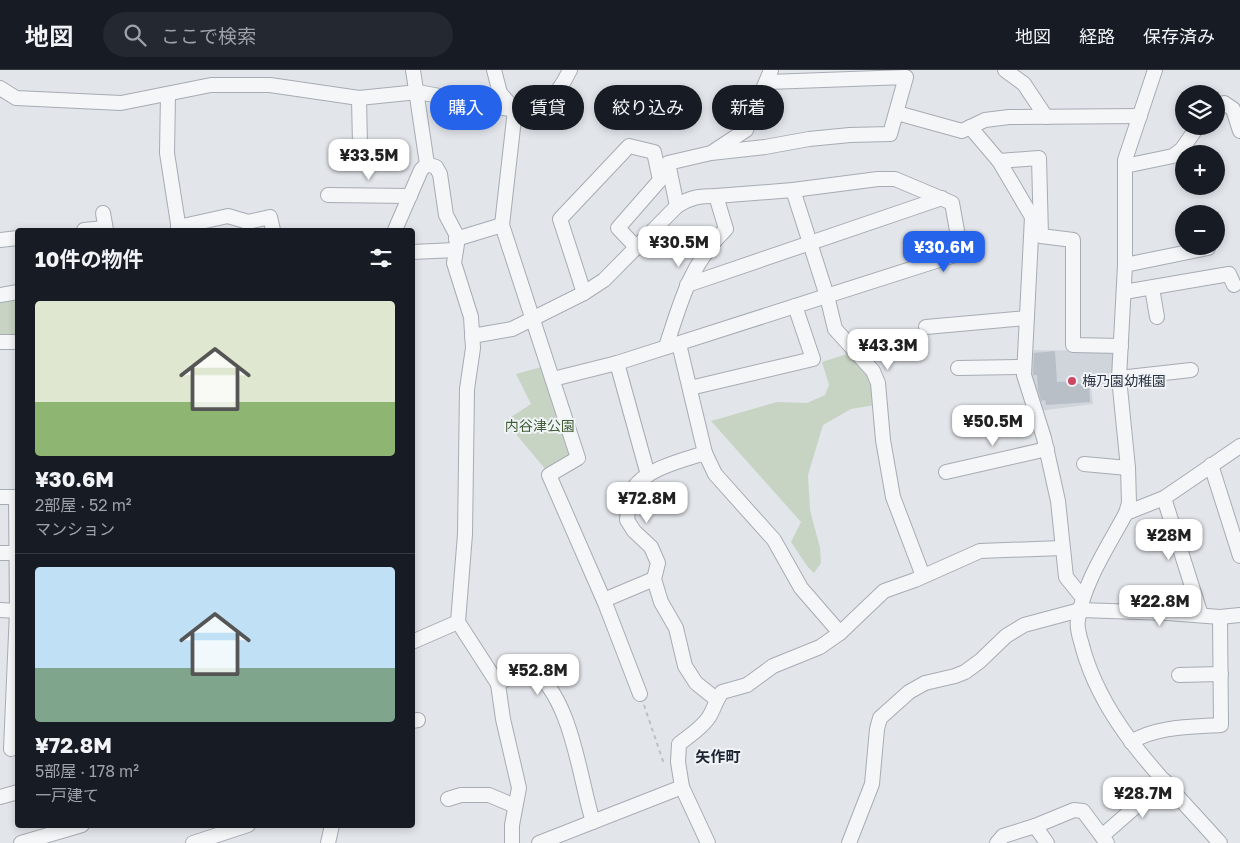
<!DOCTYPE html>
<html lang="ja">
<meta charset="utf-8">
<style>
:root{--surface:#171b24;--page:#242831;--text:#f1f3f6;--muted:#9ea1a6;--line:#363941;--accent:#2563eb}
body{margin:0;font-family:"Golos Text","Noto Sans JP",sans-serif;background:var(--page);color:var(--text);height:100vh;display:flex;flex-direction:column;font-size:19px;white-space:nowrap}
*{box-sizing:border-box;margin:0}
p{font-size:16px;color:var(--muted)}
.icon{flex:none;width:28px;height:28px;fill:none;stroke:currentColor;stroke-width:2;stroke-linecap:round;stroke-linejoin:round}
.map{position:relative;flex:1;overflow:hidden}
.side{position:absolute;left:15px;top:158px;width:400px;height:600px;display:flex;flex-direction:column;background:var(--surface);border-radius:5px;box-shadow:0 2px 8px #0003}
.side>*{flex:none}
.banner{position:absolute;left:430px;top:15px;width:475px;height:45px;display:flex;gap:10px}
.controls{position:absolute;left:1175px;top:15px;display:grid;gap:10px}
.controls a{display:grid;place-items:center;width:50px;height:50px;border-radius:50%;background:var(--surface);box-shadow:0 2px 8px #0003;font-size:25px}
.price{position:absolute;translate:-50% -42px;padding:0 11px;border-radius:10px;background:#fff;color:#222;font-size:16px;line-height:32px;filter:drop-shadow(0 1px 2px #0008)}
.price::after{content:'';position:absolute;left:50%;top:30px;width:15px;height:11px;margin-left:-8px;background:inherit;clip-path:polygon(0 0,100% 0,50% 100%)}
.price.on{background:var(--accent);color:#fff}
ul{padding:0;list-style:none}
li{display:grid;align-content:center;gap:10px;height:265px;padding:0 20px}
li+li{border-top:1px solid var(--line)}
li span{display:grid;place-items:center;height:155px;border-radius:5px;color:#555}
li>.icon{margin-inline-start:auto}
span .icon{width:90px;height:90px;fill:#fffc;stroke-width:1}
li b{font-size:21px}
h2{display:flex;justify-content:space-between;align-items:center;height:60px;padding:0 20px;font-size:21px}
.pill{padding:0 18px;border-radius:22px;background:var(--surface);box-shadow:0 2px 8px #0003;font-size:18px;line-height:45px}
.pill.on{background:var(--accent);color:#fff}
header{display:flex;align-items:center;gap:30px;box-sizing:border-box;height:70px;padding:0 25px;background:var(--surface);border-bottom:1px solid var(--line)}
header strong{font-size:24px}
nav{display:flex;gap:28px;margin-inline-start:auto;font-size:18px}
.search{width:350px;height:45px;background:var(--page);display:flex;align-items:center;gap:12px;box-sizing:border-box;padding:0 18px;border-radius:28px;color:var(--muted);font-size:19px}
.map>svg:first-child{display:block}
.built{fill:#d0d5dc}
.green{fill:#c8d4c3}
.building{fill:#b9bfc7}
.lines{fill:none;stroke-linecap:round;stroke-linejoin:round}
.minor-casing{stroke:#a7acb4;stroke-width:16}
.path{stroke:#bbc0c5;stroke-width:2;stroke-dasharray:4 4;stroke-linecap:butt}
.minor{stroke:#f4f6f8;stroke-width:14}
.poi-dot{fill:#ce4864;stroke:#f1f4f7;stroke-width:2}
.labels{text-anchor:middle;stroke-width:4;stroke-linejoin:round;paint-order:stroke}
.poi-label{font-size:14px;fill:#2a3442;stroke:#f1f4f7;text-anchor:start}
.park-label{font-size:14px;fill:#415e37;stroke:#f1f4f7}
.neighbourhood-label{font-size:15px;font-weight:bold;fill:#1c2533;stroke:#f1f4f7}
</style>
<header>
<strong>地図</strong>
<div class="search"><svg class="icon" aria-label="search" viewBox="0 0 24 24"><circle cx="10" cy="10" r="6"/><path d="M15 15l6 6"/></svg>ここで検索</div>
<nav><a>地図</a><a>経路</a><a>保存済み</a></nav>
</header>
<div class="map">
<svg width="1240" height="773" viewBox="0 0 1240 773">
<rect width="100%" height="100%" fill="#e2e5ea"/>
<path class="built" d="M1030 280 1113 281V316L1091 318 1093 334 1039 341 1031 306Z"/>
<g class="green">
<path d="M14 227 17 245V265H0V229Z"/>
<path d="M850 283 868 307 875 335 851 339 823 355 808 405 810 440 820 478 821 493 814 503 807 496 791 472 801 452 711 351 777 332 807 333 825 325 829 315 822 292Z"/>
<path d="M545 296 572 381 569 387 546 400 505 351 531 334 516 304Z"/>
</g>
<path class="building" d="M1055 281 1057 312 1076 311V314L1089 313 1090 332 1046 335 1045 330 1041 331 1038 320 1037 305H1033L1034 283Z"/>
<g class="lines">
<defs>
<g id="minor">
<path d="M494 0 500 23 515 40C545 42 557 26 570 0"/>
<path d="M1005 0 1024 14 1046 47"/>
<path d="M1155 0 1125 90V195L1119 308 1128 398 1129 433 1126 443C1109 475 1083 513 1078 550 1076 559 1081 570 1083 579 1105 657 1168 714 1220 773"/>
<path d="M0 18 16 28 121 33 211 15H270L359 28 418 22 515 40 502 155 578 388 549 405 605 533 640 624"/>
<path d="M168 24 167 83 179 160"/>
<path d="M359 28 360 75"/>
<path d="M1216 37 1224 33 1233 39 1240 61"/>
<path d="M897 43 962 61 985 50 1009 47 1140 46"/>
<path d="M970 57 999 91 1032 147 1024 305 1044 368 1058 431 1066 507 1083 528"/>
<path d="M714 81 746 60 771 0"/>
<path d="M999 91 1039 88 1041 166 1073 170V275L1121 276"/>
<path d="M427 94 436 97 440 104 446 145 456 164 457 174 454 193 471 247 473 278 467 319 465 464 458 552 498 614 520 600 530 598C572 626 579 707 593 752"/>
<path d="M1125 96 1173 86 1182 79 1198 56"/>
<path d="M793 120 827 226 835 259 873 301 878 313 883 370 893 427 923 506"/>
<path d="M328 125 410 126"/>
<path d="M677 136 668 93 711 83 765 77 809 69 850 65 890 64 906 7 768 12"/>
<path d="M103 143 106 160"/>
<path d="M178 157 228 146 248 152 270 147 273 160"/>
<path d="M84 160 105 158"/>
<path d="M395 160 421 100 427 94 413 0"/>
<path d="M456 169 502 155"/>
<path d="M0 170 18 168"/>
<path d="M412 182 456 180"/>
<path d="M1125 195 1208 178"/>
<path d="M687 215 942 128"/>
<path d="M1152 218 1157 247"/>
<path d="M1124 222 1229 204 1234 215"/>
<path d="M584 223 560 149 629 76 654 82 660 110 618 158 637 178"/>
<path d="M0 225 18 222"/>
<path d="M926 257 1027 248"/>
<path d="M472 266 512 259 584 223 604 210 677 136C690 127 700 126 716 126L793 120 878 109H895L952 133 961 183 617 293 553 309"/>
<path d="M0 272H18"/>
<path d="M679 274 705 383"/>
<path d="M666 277C681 231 690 194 726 159L716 126"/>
<path d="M617 293 648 405"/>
<path d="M958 298 1024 297"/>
<path d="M1119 308 1191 300"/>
<path d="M690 318 813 289 795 236"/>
<path d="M1084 394 1128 398"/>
<path d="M1211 395 1240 486"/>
<path d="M946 402 1047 379"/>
<path d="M0 427H18"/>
<path d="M1164 428 1201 545"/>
<path d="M1126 443 1164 428 1240 376"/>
<path d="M0 483H17"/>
<path d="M604 530 654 509"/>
<path d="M0 540 18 541"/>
<path d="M412 572 458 552"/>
<path d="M1179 605 1221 604"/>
<path d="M498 614 503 649 519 718 512 755V773"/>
<path d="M716 629 696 613 685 596 676 558 661 532 654 509 658 493 651 477 634 461 627 450C628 441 629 428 633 419 645 399 683 390 705 383L715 404 774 470 801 518 840 563"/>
<path d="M412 651 418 650"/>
<path d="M1131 672C1157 656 1191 657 1221 655L1220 547"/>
<path d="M11 679 17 541 16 427"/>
<path d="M0 727 18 722"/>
<path d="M448 729 461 725H489L515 736"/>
<path d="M1035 756 1047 773"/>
<path d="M1102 766 1165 711"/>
<path d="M21 773 82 755"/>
<path d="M193 773 248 755"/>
<path d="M328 773 332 755"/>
<path d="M539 773 682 717"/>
<path d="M708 773 682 717 678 692 679 674C689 666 702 658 709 647 714 639 716 630 722 622L747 615 773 596 820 577 840 563 884 521 915 510 980 481 1062 478"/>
<path d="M849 773 872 714 877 659 880 648 909 622 925 613 955 606 965 602 980 591 1006 566 1024 555 1080 540 1168 543 1220 547 1240 545"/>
<path d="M997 773 1003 766 1035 756 1074 740 1083 741 1107 773"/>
</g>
</defs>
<use href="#minor" class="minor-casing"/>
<path class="path" d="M644 635 664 694"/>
<use href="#minor" class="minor"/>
</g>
<circle class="poi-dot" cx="1072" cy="311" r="5"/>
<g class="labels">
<g class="poi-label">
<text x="1082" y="316">梅乃園幼稚園</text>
</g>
<g class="park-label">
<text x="540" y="361">内谷津公園</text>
</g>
<g class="neighbourhood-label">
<text x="718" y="692">矢作町</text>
</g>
</g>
</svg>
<div class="controls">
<a><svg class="icon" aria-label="layers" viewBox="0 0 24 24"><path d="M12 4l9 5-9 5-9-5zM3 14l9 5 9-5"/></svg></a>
<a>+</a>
<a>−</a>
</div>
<b class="price" style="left:369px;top:111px">¥33.5M</b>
<b class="price" style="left:679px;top:198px">¥30.5M</b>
<b class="price on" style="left:944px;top:203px">¥30.6M</b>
<b class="price" style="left:888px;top:301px">¥43.3M</b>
<b class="price" style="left:993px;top:377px">¥50.5M</b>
<b class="price" style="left:647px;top:454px">¥72.8M</b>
<b class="price" style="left:1169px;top:491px">¥28M</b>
<b class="price" style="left:1160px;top:557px">¥22.8M</b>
<b class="price" style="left:538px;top:626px">¥52.8M</b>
<b class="price" style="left:1143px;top:749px">¥28.7M</b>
<div class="banner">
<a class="pill on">購入</a>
<a class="pill">賃貸</a>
<a class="pill">絞り込み</a>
<a class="pill">新着</a>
</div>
<section class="side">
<h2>10件の物件<svg class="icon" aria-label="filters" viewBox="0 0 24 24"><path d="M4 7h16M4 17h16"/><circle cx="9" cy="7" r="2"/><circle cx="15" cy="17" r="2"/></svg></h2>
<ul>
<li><span style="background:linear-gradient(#dfe7d0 65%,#8fb573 0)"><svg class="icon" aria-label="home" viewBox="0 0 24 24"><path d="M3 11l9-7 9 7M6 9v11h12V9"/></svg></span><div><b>¥30.6M</b><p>2部屋 · 52 m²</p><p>マンション</p></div></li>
<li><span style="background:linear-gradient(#bfe0f5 65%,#7fa58c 0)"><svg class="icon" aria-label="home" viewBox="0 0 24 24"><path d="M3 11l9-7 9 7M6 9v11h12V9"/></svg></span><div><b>¥72.8M</b><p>5部屋 · 178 m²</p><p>一戸建て</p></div></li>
</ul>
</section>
</div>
